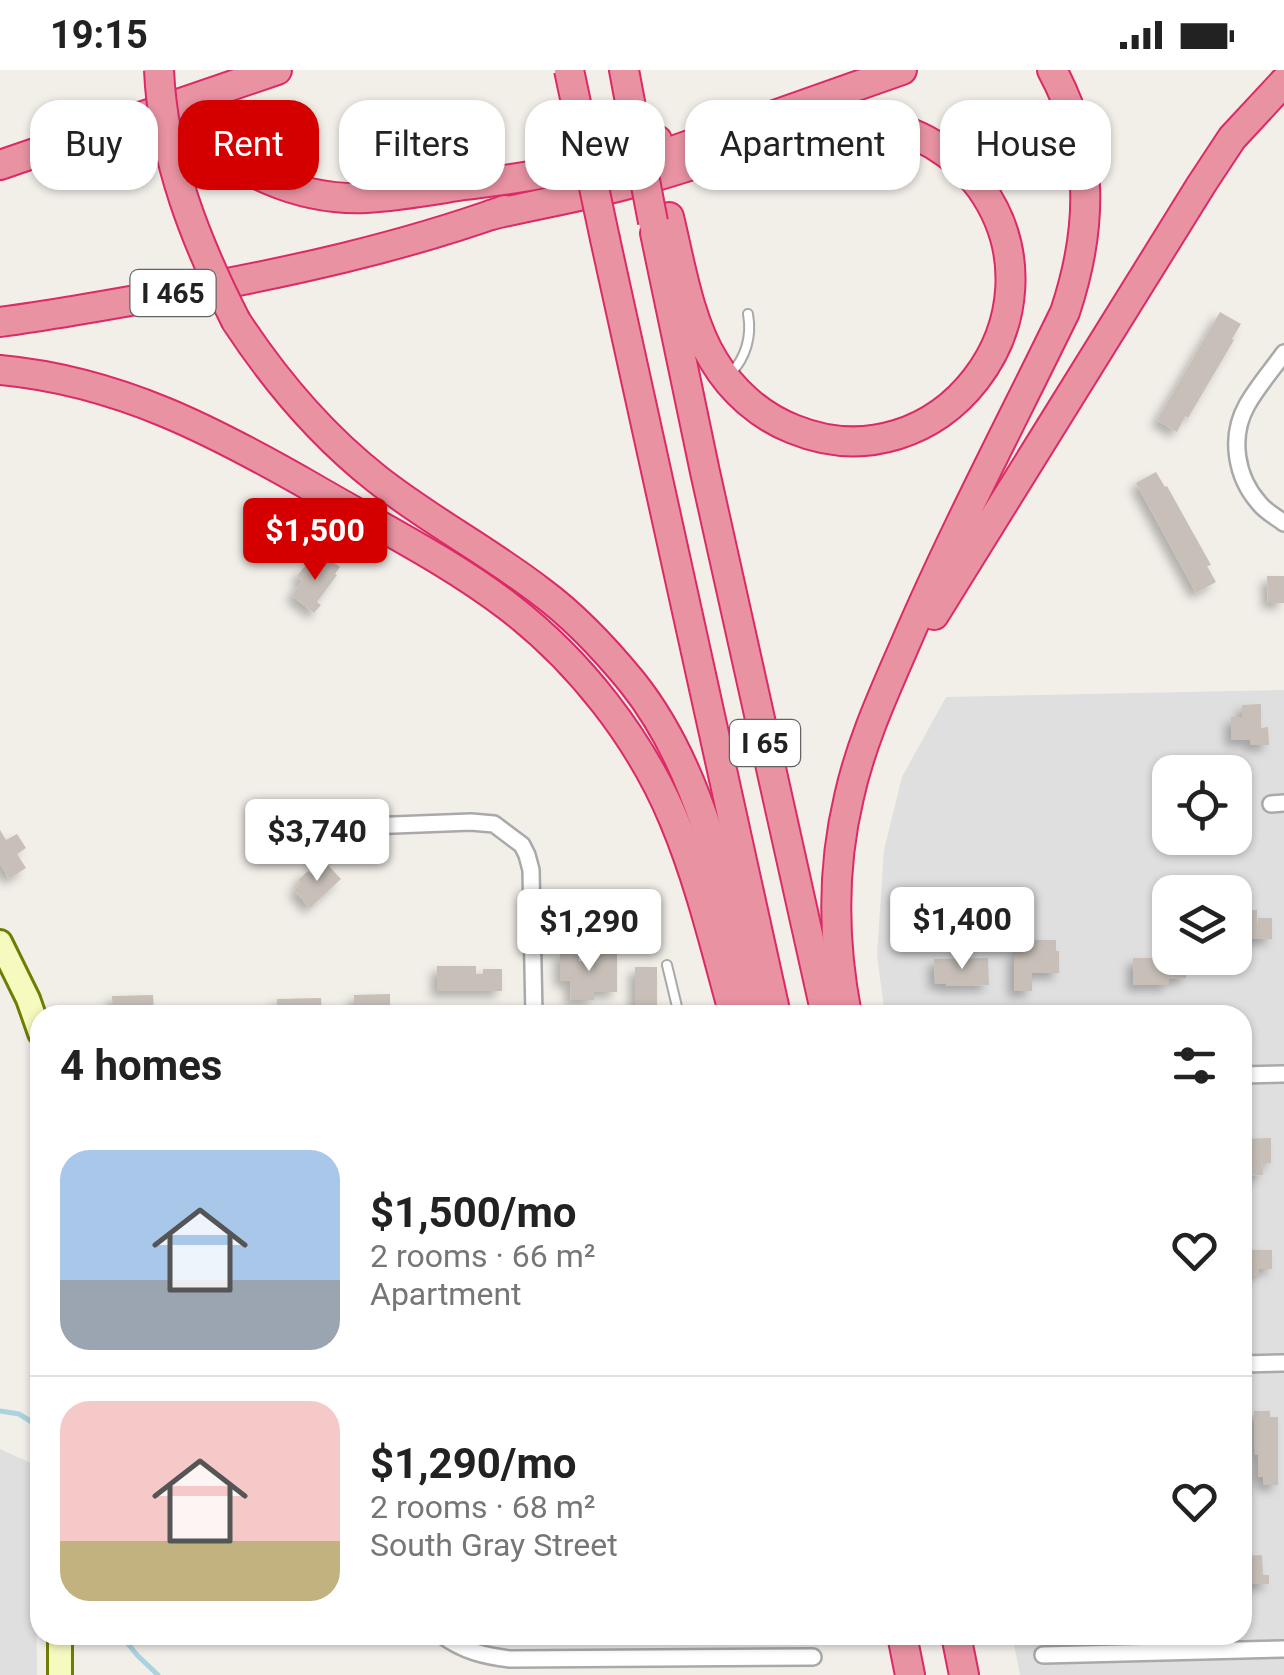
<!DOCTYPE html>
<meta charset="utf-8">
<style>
:root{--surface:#fff;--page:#f2f2f2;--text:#222;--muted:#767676;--line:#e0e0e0;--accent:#d40000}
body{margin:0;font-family:Roboto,sans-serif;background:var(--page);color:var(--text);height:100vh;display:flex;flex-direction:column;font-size:38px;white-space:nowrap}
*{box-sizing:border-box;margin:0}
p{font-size:32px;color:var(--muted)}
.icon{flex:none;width:55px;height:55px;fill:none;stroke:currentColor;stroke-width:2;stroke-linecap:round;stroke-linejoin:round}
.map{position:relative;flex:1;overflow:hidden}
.panel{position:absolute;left:30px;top:935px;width:1222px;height:640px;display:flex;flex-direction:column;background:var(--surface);border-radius:30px;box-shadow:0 2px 8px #0004}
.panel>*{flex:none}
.top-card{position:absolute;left:30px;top:30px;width:1225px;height:90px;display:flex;gap:20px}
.buttons{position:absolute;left:1152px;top:685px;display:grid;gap:20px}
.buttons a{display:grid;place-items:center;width:100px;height:100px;border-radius:20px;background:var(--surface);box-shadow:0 2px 8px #0004;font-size:50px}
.price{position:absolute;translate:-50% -85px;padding:0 22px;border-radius:10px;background:#fff;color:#222;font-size:32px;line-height:65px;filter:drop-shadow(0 2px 5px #0008)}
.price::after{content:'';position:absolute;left:50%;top:60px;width:30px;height:22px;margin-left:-15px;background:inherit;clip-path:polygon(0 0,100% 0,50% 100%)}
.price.active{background:var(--accent);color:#fff}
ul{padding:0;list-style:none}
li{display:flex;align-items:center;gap:30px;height:250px;padding:0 30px}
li+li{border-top:2px solid var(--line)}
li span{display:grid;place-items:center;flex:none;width:280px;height:200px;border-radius:30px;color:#555}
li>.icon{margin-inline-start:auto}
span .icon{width:120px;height:120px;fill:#fffc;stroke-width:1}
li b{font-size:42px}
h2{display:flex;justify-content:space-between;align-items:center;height:120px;padding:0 30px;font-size:42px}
.tag{padding:0 35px;border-radius:30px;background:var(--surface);box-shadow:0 2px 8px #0004;font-size:35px;line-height:90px}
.tag.active{background:var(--accent);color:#fff}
.status{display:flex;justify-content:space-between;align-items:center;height:70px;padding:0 50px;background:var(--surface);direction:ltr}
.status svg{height:28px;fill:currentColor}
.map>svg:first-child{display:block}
.residential{fill:#e0dfdf;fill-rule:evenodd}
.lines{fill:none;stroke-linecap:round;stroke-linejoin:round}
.stream{stroke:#aad3df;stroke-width:5}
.building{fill:#c7bfb8;filter:url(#shadow)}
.lane-casing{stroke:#a9a9a9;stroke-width:12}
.street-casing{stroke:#a9a9a9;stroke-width:20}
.secondary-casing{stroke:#707d05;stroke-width:28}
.highway-casing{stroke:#dc2a67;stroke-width:32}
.lane{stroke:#fff;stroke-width:8}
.street{stroke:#fff;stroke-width:15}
.secondary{stroke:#f7fabf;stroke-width:22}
.highway{stroke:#e892a2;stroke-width:28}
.highway-bridge-casing{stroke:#dc2a67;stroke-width:32;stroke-linecap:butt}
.highway-bridge{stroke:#e892a2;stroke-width:28}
.labels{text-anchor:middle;stroke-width:10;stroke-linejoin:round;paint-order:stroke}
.shield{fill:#fff;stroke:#646464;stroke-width:2.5}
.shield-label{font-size:28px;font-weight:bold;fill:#222}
</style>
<div class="status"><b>19:15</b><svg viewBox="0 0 49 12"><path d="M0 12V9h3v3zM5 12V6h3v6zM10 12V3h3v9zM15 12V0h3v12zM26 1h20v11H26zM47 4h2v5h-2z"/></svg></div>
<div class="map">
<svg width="1284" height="1605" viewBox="0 0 1284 1605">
<defs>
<filter id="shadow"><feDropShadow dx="-6" dy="6" stdDeviation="5" flood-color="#0004"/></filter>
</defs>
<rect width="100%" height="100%" fill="#f2efe9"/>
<g class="residential">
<path d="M1284 620V1605H1020L1012 1565H1242V945H885L877 885 884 780 902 707 946 627ZM1170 702H1235V768H1170ZM1170 822H1235V888H1170Z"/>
<path d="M0 1379 35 1395 37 1605H0Z"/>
</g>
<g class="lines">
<g class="stream">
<path d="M0 1341 19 1344 40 1357"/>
<path d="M121 1565 137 1585 158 1605"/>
</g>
</g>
<g class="building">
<path d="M1220 242 1241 254 1232 269 1234 270 1188 348 1185 346 1177 362 1157 350Z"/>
<path d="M1156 402 1165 417 1167 416 1211 495 1207 496 1216 512 1196 523 1136 413Z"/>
<path d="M324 485 340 497 335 504 337 505 317 532 321 535 314 543 292 526 302 510 297 506 305 496 310 499Z"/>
<path d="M1267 506H1284V533H1268Z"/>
<path d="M1261 634V658L1268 657 1269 675H1250V670H1231V647H1242V635Z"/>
<path d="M0 760 6 770 17 764 26 778 17 784 26 798 9 809 0 793Z"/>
<path d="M324 791 341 809 310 838 294 820 301 814 298 810 308 801 311 804Z"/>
<path d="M1235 837H1239V840H1257V860L1258 848H1272V869H1235Z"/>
<path d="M1021 870H1056V881H1059V903H1032V921H1014V881H1021Z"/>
<path d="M579 881V891H593L594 899H596V882H617V922H594V930H571L570 911H560V882Z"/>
<path d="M988 888 989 915 946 916V913L935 914 934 889Z"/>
<path d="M1133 888H1186V908L1169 909V915H1133Z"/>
<path d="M437 896H476V904H483V899H502V921H437Z"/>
<rect x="635" y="897" width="22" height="48"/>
<path d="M390 924V945H354V925Z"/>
<path d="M153 925 154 945H113L112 926Z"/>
<path d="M321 928 322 945H277V929Z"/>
<path d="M1271 1068V1093H1262L1263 1105 1242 1106V1069Z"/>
<path d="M1249 1180H1272V1199H1259V1206L1250 1205 1249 1192H1242V1185L1249 1184Z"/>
<path d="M1254 1341H1270V1347H1278V1415H1263V1407H1258V1385H1255Z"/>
<path d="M1262 1485 1263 1505H1269V1514H1249V1509H1242L1245 1486Z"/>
</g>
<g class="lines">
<defs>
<g id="lane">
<path d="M730 304C746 288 752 266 748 244"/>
<path d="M667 895 679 945"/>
<path d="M150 1565 212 1568 263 1565"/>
</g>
<g id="street">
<path d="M1284 283C1272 300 1257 317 1247 335 1229 367 1236 407 1259 433 1266 442 1275 446 1284 453"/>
<path d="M1271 734 1284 733"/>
<path d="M368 756 471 752 494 754 522 775 527 785 531 800 534 945"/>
<path d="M1242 1005 1284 1004"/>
<path d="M1242 1294 1284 1293"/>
<path d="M442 1565C463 1581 485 1586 510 1589L813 1587"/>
<path d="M1043 1585 1284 1579"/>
</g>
<g id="secondary">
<path d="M0 872 28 929 40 963"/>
<path d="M60 1565V1605"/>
</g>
<g id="highway">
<path d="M624 0 630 32"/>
<path d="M187 56C236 101 299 131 366 128 399 126 432 120 465 115 495 111 526 108 555 101 590 93 624 81 657 70"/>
<path d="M644 91 902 0"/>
<path d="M0 95 277 0"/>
<path d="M491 145C538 134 586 126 632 113 673 102 714 88 755 75 794 62 832 49 874 54 916 59 956 83 981 118 1071 246 940 419 793 359 760 346 732 321 714 291 689 251 680 192 669 147"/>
<path d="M655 163 705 402 826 945"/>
<path d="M605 169 776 945"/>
<path d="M236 251C276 312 320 364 377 409 429 450 488 481 540 521 574 546 605 579 632 612 705 703 729 834 753 945"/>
<path d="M0 252C60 244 120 233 180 222 290 202 399 178 505 140"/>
<path d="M0 300C119 311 214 361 315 419 380 457 449 491 509 537 579 591 640 668 674 750 700 812 716 880 734 945"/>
<path d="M934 545 1201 115 1232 68 1284 12"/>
<path d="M847 945C833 873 832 798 849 727 861 672 885 621 907 570 955 459 1012 351 1065 242 1093 158 1095 79 1052 0"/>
<path d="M902 1565 910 1605"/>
<path d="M956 1565 964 1605"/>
</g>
</defs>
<use href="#lane" class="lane-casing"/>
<use href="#street" class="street-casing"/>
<use href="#secondary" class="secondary-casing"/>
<use href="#highway" class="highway-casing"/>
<use href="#lane" class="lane"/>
<use href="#street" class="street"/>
<use href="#secondary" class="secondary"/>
<use href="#highway" class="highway"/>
<defs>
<g id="highway-bridge">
<path d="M159 0C163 90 196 172 236 251"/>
<path d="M569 0 605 169"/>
<path d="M630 32 653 152"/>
</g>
</defs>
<use href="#highway-bridge" class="highway-bridge-casing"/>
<use href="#highway-bridge" class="highway-bridge"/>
</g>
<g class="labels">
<g class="shield">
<rect x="130.5" y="200" width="85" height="46" rx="8"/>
<rect x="730" y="650" width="70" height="46" rx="8"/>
</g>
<g class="shield-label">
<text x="173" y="233">I 465</text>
<text x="765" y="683">I 65</text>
</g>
</g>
</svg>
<div class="buttons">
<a><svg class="icon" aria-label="locate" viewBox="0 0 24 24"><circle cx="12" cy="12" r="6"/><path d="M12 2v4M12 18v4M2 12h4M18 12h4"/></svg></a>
<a><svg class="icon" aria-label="layers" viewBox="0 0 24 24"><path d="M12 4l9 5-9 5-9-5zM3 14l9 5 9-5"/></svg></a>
</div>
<b class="price active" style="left:315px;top:513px">$1,500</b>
<b class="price" style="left:317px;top:814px">$3,740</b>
<b class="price" style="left:962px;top:902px">$1,400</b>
<b class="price" style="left:589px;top:904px">$1,290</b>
<div class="top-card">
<a class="tag">Buy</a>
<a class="tag active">Rent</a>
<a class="tag">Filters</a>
<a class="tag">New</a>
<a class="tag">Apartment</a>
<a class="tag">House</a>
</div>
<section class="panel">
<h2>4 homes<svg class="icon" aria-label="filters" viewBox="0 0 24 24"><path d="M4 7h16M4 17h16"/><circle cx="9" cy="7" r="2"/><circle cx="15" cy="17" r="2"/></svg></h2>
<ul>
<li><span style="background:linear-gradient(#a9c7e8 65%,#9aa5b1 0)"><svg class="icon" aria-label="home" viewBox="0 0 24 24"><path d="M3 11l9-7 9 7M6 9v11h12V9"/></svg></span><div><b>$1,500/mo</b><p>2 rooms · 66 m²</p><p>Apartment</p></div><svg class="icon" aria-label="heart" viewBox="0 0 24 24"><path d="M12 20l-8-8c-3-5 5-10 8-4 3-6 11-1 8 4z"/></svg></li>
<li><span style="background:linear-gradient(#f6c9c9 70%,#c2b280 0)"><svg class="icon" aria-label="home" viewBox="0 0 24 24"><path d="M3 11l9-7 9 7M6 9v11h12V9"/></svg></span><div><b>$1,290/mo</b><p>2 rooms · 68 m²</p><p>South Gray Street</p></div><svg class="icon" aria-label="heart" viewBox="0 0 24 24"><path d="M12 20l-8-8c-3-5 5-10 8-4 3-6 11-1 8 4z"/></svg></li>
</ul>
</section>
</div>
